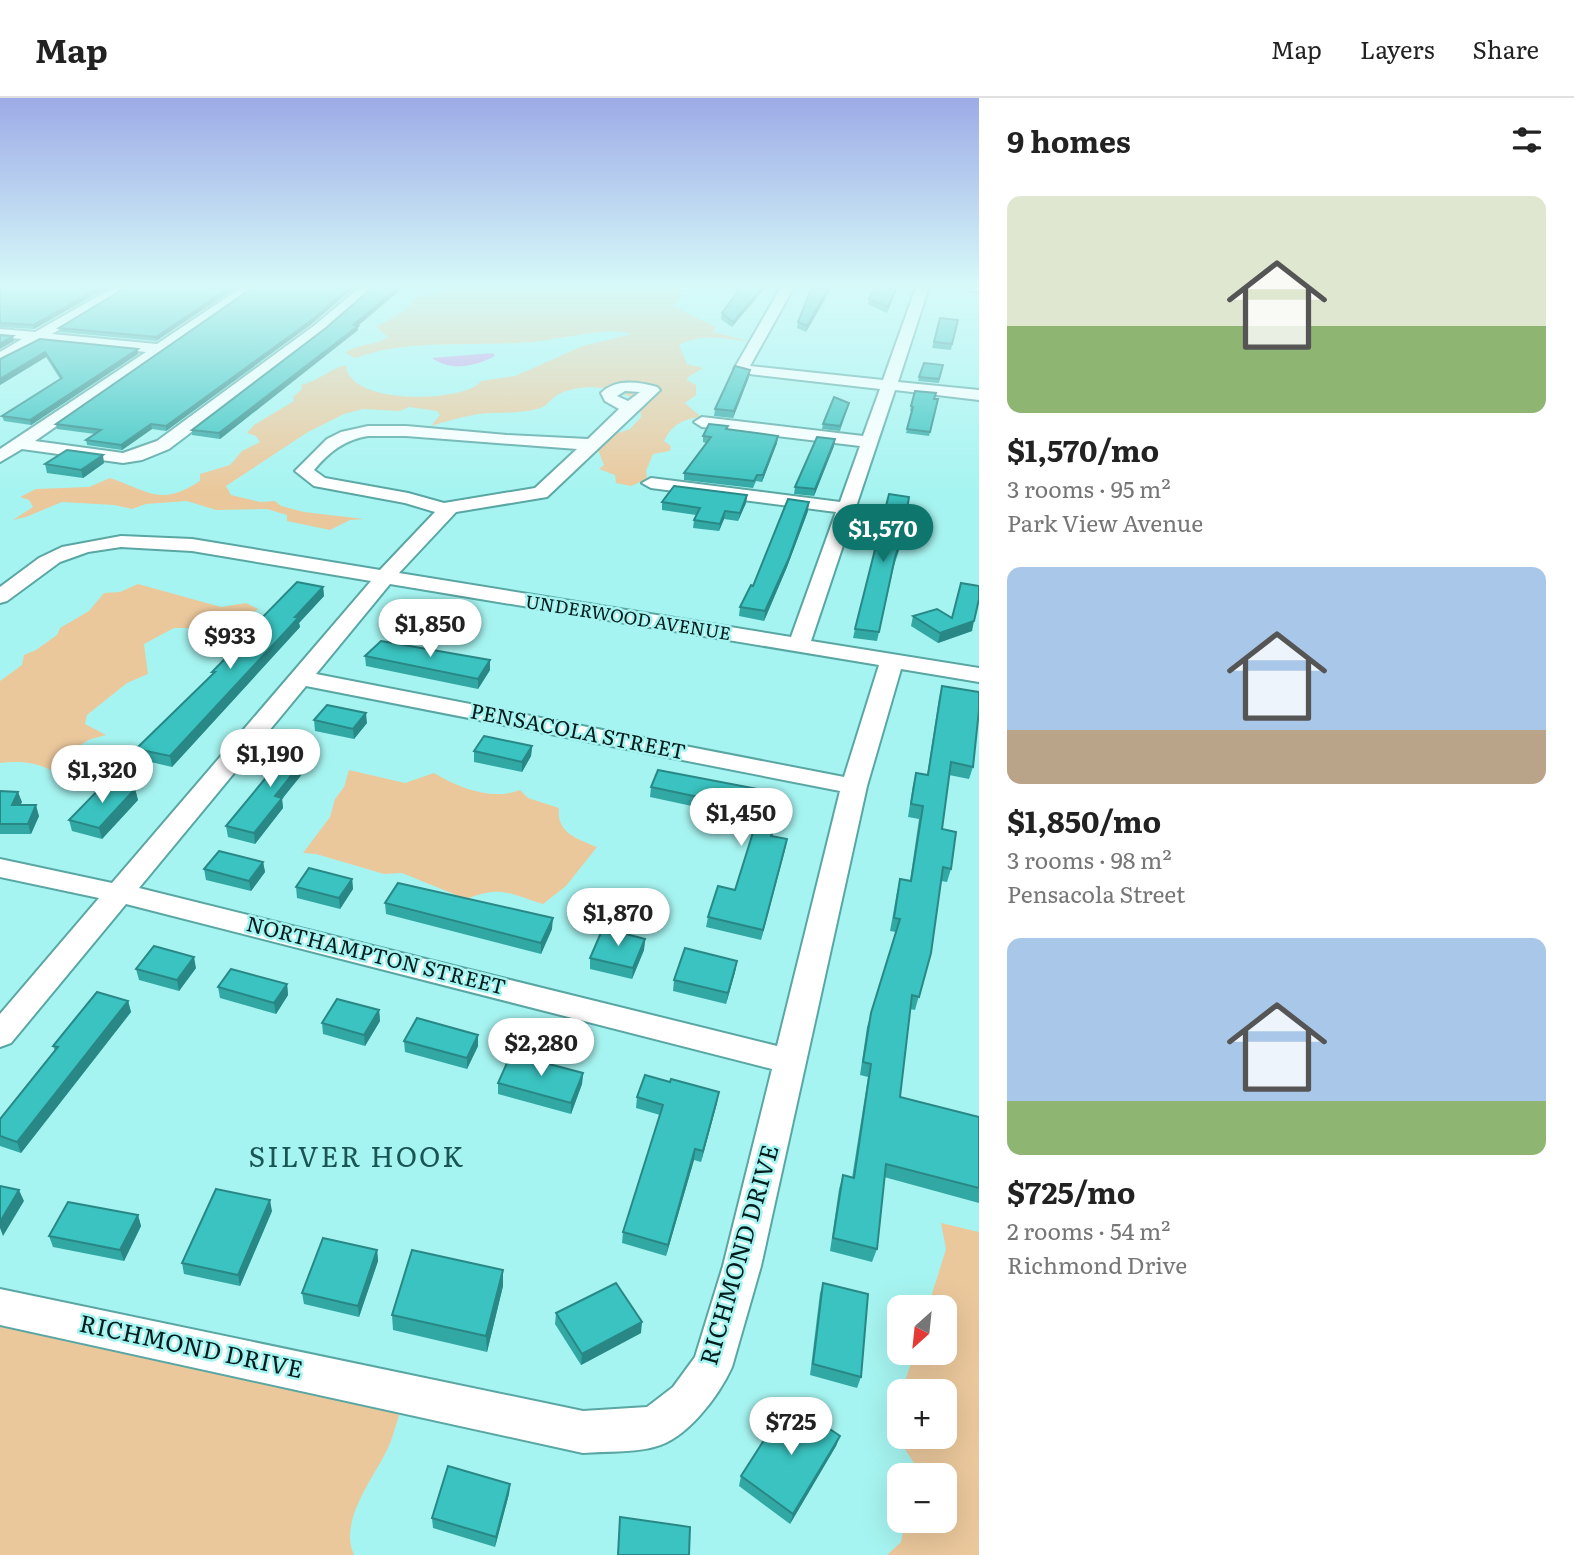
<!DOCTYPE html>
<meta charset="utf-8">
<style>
:root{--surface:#fff;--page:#f2f2f2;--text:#222;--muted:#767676;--line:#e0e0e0;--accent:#0f766e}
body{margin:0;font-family:Literata,serif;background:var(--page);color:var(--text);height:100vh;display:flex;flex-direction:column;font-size:26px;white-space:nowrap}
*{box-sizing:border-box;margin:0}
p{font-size:23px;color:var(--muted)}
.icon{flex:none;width:38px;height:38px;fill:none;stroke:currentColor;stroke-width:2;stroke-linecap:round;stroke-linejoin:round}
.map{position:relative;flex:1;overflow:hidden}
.panel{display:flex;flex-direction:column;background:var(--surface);width:595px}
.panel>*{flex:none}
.needle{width:46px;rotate:207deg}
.tools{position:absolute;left:887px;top:1197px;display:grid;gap:14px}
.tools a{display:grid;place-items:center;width:70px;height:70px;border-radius:14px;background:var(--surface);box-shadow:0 7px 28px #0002;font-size:35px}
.price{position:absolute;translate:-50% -60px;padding:0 16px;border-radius:24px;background:#fff;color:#222;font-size:23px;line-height:46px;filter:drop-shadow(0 2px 4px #0008)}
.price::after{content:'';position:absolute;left:50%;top:42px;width:21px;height:16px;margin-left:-10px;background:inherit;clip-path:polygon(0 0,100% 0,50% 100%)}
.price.active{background:var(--accent);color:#fff}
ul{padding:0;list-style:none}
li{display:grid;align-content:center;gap:14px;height:371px;padding:0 28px}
li span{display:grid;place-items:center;height:217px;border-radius:14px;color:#555}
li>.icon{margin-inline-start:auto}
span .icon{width:126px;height:126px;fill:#fffc;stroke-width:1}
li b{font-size:30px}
h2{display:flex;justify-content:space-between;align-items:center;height:84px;padding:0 28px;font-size:30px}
header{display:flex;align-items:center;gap:42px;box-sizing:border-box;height:98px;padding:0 35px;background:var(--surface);border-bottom:2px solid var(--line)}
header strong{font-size:33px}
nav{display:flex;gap:38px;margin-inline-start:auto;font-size:24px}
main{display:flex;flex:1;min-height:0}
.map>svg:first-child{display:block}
.green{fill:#ebc89c}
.water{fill:#cc9de6}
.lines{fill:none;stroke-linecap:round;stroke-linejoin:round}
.minor-casing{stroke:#59a6a3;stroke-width:4}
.minor{fill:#fff;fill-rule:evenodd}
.wall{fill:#32a8a5}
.shaded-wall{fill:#298886}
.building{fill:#3ac3c0;stroke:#298886;stroke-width:2}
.labels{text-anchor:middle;stroke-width:5;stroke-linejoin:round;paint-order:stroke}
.far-street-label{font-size:18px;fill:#001c1b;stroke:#a6f4f1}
.street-label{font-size:21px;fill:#001c1b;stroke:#a6f4f1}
.near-street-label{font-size:24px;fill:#001c1b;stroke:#a6f4f1}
.near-neighbourhood-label{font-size:28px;letter-spacing:2px;fill:#185554;stroke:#a6f4f1}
</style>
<header>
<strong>Map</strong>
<nav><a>Map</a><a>Layers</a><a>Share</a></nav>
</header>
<main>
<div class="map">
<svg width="979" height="1457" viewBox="0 0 979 1457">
<rect width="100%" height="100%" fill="#a6f4f1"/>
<g class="green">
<path d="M439 189H690L672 208 716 229 713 234 753 244C728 241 702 234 679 247L687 266 703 270 688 279 687 282 696 287V297L685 305 701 319C684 321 672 326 664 343L671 348 670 353 653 356 646 373 647 381 631 388 616 385 615 377 599 371 604 367 596 347 612 337 630 331 641 319 640 307C623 288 582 284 559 296 551 300 547 309 537 311 518 316 497 314 478 316 462 319 446 323 431 328L440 317 437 313 409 309 400 313 363 311 344 316 308 334 226 388 231 397 260 404 275 403 281 408 304 414 364 421 350 422 330 432 287 423V417L267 411 216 412 187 403 146 406 132 411 114 407 62 404 26 419 13 422 33 409 29 402 20 399 36 391 89 389 110 380C149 393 160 409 200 383V376L230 367 242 353 260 344 256 338 247 335 254 327 294 303 293 299 302 291 301 287C319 283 329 271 346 267 348 309 468 304 481 283L515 278 583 248 632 236C606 228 559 242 531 244 474 249 409 240 355 260L345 255C359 245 374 248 388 239L376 229 406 212 416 199 436 195Z"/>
<path d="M138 486 221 509 246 505 258 511 227 530H174L144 546 148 576 127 585 87 617 85 626 106 637 88 642 78 649 77 673 81 677 64 682C46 665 24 662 0 665V583L22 567 24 557 36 552 57 537 60 530 89 513 104 495 120 494Z"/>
<path d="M349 672 405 685 434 675C459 690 492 703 520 692L528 700 559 710C556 735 578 741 597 749L566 788 543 806C510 796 501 787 466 801L402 775 384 776 316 756 303 755 330 719 335 701 344 689Z"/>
<path d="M941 1125 979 1134V1457H887L901 1444 905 1423H945V1377H914L916 1368 891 1330 899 1303 900 1339H945V1293H902L914 1255H945V1209H928L946 1151Z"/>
<path d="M0 1213 400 1314C396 1326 393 1339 388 1350 374 1380 338 1423 354 1457H0Z"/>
</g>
<path class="water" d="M493 255 495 258C476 268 451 274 432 260Z"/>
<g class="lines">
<defs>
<g id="minor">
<path d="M114 189H130L52 236 157 246 242 189H257L35 343 123 355 157 343 315 227 360 189H374L325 233 169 351 142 362 123 365 22 351 0 364V351L146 254 40 243 0 264V254L22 241 0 239V231L35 234Z"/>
<path d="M781 189H794L750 268 883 282 916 189H929L898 284 979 292V302L895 292 811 543 979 570V584L901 571 867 688 761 1168 732 1269C719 1298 686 1342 654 1349 632 1355 606 1353 583 1355L0 1227V1191L583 1313 647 1309 673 1289 695 1259 723 1168 772 971 126 806 11 945 0 949V916L99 800 0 779V761L112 785 371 483 192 453 121 449 88 454 60 464 7 503 0 505V489L39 460 62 449 121 438 192 441 380 472 435 414 405 405 314 388 295 373 327 341 341 334 368 328H406L507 337 588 341 619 311 605 303 601 295C616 280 639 284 657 289L660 292 547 399 456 414 399 475 791 539 836 414 651 390 642 385 651 380 840 404 860 348 702 329 694 324 702 319 863 338 880 291 741 275 734 271ZM625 293 640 294 628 303 617 298ZM368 338H406L577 351 535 390 444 405 408 395 325 380 314 372C329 354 344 342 368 338ZM390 486 879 567 844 679 316 576ZM306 588 840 693 777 948 139 790Z"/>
<path d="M968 189H979V194L969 192Z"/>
</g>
</defs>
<use href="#minor" class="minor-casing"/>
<use href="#minor" class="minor"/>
</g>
<g class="wall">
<path d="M0 189H108L34 231 0 229Z"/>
<path d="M237 189 156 243 60 234 59 230Z"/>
<path d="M741 189 732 229 721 221 722 215Z"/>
<path d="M832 189 806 234 797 230 798 224Z"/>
<path d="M874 189H898L887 215 868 206Z"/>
<path d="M940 220 958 222 951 252 932 250Z"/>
<path d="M313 225 166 333 152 331 122 352 87 347 86 342 95 336 57 331 56 326Z"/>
<path d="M358 228V232L220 341 192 337V332L326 230Z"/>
<path d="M40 241 138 256 31 327 4 323 2 318 60 281 46 259 0 287V261Z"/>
<path d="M924 265 943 267 939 285 918 283Z"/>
<path d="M750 272 749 279 733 320 714 318 715 311Z"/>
<path d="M934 301H938L929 338 906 335 912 313H910L911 308Z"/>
<path d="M848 309 840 333 822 331 823 326Z"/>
<path d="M727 332 778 338 777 345 762 384 756 383 753 390 684 382V375L706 345 703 344V338Z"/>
<path d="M835 341 834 348 814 398 794 396 795 389Z"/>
<path d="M104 365 83 380 47 375 45 366Z"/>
<path d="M747 397 746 405 738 423 724 421 719 433 693 430 694 422 696 417 662 412V404Z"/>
<path d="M808 413 787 469 764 523 739 518 740 509 753 488Z"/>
<path d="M905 425V434L894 468 877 543 853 540 855 531Z"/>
<path d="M323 489 324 498 299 525 300 529 172 669 138 661 136 651 212 576V574L247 538V535Z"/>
<path d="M913 518 972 533 938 545 911 528Z"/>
<path d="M365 558 490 572 478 591 366 568Z"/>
<path d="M942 588 973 669 969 681 949 677 942 731 951 771 947 784 941 783 931 855 915 912 910 911 900 999 979 1019V1105L884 1079 877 1151 872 1164 830 1153 839 1091 843 1077 852 1080 868 979 860 977 867 929 896 834 890 833 897 794 900 781 910 783 919 721 908 719 913 687 916 675 927 677 939 600Z"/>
<path d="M314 622 367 625 354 641 315 633Z"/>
<path d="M532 648 531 658 522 674 474 664V653Z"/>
<path d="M313 650 315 660 282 701 283 710 255 746 228 739 226 728 264 681V675Z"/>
<path d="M651 689 781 707 772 738 787 741 761 842 706 829 708 819 735 792 757 722 650 699Z"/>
<path d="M135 691 138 702 102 741 72 733 69 722Z"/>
<path d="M0 693 22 704 20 707 39 718 31 736H0Z"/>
<path d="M263 764 265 774 251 793 206 782 204 771Z"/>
<path d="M352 781 353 791 340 811 297 800 296 789Z"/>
<path d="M385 805 552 831 541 856 386 816Z"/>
<path d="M645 841 644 852 632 881 590 871V860Z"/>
<path d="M737 863 735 874 726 906 673 893 674 882Z"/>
<path d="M196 870 179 893 139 882 136 871Z"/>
<path d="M287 886 288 897 276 916 220 900 218 889Z"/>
<path d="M128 903 131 914 21 1055 0 1048V1021L55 953 53 948Z"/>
<path d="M379 912 380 923 365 948 323 936 322 925Z"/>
<path d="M478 937V948L467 971 405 954 404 943Z"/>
<path d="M583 975 582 986 571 1016 498 996V985Z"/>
<path d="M637 999 717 1005 701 1064 694 1062 666 1158 622 1145 623 1134 660 1017 636 1010Z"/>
<path d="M272 1113 240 1188 184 1176 182 1165Z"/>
<path d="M138 1117 141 1128 124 1163 53 1149 49 1138Z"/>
<path d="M377 1152 378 1163 359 1219 304 1206 302 1195Z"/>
<path d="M823 1185 861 1279 857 1290 810 1277 820 1195Z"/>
<path d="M503 1188 487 1254 393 1232 392 1217Z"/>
<path d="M556 1215 641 1235 581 1267 555 1226Z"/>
<path d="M840 1338 836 1348 790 1426 739 1388 741 1378Z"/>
<path d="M510 1386 509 1396 495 1449 433 1430 432 1420Z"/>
</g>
<g class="shaded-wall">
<path d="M100 189H108L34 231 33 227Z"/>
<path d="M230 189H237L156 243V239Z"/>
<path d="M350 189H355L313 225 166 333V328Z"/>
<path d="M399 189H404L353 232V227Z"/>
<path d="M763 189H766L732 229 733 224Z"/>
<path d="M829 189H832L806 234 807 228Z"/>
<path d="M358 228V232L220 341 219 335Z"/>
<path d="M13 238 14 243 0 251V246Z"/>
<path d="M138 251V256L31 327 30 322Z"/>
<path d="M45 254 46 259 0 287V281Z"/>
<path d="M750 272 749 279 733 320 734 313Z"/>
<path d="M151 326 152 331 122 352 121 347Z"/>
<path d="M778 338 777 345 762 384 763 377Z"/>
<path d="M835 341 834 348 814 398 815 391Z"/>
<path d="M103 357 104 365 83 380 81 372Z"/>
<path d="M747 397 746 405 738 423 740 415Z"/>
<path d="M809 404 808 413 787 469 764 523 765 513Z"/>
<path d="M725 413 724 421 719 433 720 426Z"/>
<path d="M323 489 324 498 299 525 300 529 172 669 170 658 295 519Z"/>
<path d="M974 523 972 533 938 545 940 535Z"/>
<path d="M490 562V572L478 591V581Z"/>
<path d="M366 615 367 625 354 641 353 631Z"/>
<path d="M532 648 531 658 522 674V664Z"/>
<path d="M313 650 315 660 282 701 283 710 255 746 254 735 275 698Z"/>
<path d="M135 691 138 702 102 741 99 730Z"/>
<path d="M18 694 22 704 15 717 12 707Z"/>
<path d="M783 696 781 707 769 749 771 738Z"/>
<path d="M36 707 39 718 31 736 28 726Z"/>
<path d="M787 741 785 752 761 842 763 832Z"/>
<path d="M263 764 265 774 251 793 249 783Z"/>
<path d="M352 781 353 791 340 811 339 800Z"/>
<path d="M553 820 552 831 541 856V845Z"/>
<path d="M645 841 644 852 632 881 633 870Z"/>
<path d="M194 859 196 870 179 893 177 882Z"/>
<path d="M737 863 735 874 726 906 728 895Z"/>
<path d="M287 886 288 897 276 916 274 905Z"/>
<path d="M128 903 131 914 21 1055 17 1044Z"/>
<path d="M379 912 380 923 365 948 364 937Z"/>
<path d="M478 937V948L467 971V960Z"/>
<path d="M583 975 582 986 571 1016V1005Z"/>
<path d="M719 994 717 1005 701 1064 703 1053Z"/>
<path d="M695 1051 694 1062 666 1158 668 1147Z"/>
<path d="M19 1092 24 1103 3 1138 0 1130V1124Z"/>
<path d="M270 1102 272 1113 240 1188 238 1177Z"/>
<path d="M138 1117 141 1128 124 1163 120 1152Z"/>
<path d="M377 1152 378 1163 359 1219 358 1208Z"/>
<path d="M503 1172V1188L487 1254 486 1238Z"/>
<path d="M642 1224 641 1235 581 1267 582 1256Z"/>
<path d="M840 1338 836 1348 790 1426 793 1416Z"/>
<path d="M510 1386 509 1396 495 1449 496 1439Z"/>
</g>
<g class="building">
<path d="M0 189H100L33 227 0 225Z"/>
<path d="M127 189H230L156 239 59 230Z"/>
<path d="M254 189H350L313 221 166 328 151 326 121 347 86 342 101 332 56 326Z"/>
<path d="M373 189H399L353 227 358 228 219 335 192 332 326 230Z"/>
<path d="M741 189H763L733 224 722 215Z"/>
<path d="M812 189H829L807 228 798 224Z"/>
<path d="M874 189H897L888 209 869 201Z"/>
<path d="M940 220 958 222 952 246 934 244Z"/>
<path d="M0 237 13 238 0 246Z"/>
<path d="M40 241 138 251 30 322 2 318 62 280 45 254 0 281V261Z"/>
<path d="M924 265 943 267 939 281 919 279Z"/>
<path d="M735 268 750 272 734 313 715 311Z"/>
<path d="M915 293 936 295 934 301H938L930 334 907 331 913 309 911 308Z"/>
<path d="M834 299 849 305 840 328 823 326Z"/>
<path d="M709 326 728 328 726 331 778 338 763 377H757L754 383 684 375 711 339 703 338Z"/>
<path d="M817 339 835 341 815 391 795 389Z"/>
<path d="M67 352 103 357 81 372 45 366Z"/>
<path d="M674 388 747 397 740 415 725 413 720 426 694 422 700 410 662 404Z"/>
<path d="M889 396 909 399 905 425 907 426 895 459 879 534 855 531Z"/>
<path d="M788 401 809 404 789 460 765 513 740 509 751 487 753 488Z"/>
<path d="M297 484 323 489 295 519H299L170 658 136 651 215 574H212L249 536 247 535Z"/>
<path d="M961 485 979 488V501L974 523 940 535 913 518 937 511 952 520Z"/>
<path d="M381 543 490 562 478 581 365 558Z"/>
<path d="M942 588 979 594V612L973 669 951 664 942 731 956 734 951 771 943 769 931 855 919 899 912 897 900 999 979 1019V1090L886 1066 877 1151 833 1140 843 1077 854 1080 871 966 863 964 871 915 900 821 894 820 900 781 911 783 923 708 911 706 916 675 928 677Z"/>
<path d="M327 607 366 615 353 631 314 622Z"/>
<path d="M484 638 532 648 522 664 474 653Z"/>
<path d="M289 644 313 650 275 698 282 700 254 735 226 728 269 676 264 675Z"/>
<path d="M658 672 783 696 771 738 787 741 763 832 708 819 718 788 735 792 760 712 651 689Z"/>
<path d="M106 684 135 691 99 730 69 722Z"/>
<path d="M0 693 18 694 12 707H36L28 726H0Z"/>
<path d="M219 753 263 764 249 783 204 771Z"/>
<path d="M309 770 352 781 339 800 296 789Z"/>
<path d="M398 785 553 820 541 845 385 805Z"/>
<path d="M603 830 645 841 633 870 590 860Z"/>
<path d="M154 848 194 859 177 882 136 871Z"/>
<path d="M685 850 737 863 728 895 674 882Z"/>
<path d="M231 871 287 886 274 905 218 889Z"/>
<path d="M97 894 128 903 17 1044 0 1038V1021L58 949 53 948Z"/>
<path d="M337 901 379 912 364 937 322 925Z"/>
<path d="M417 920 478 937 467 960 404 943Z"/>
<path d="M511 956 583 975 571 1005 498 985Z"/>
<path d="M645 977 670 984 671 981 719 994 703 1053 695 1051 668 1147 623 1134 663 1007 637 999Z"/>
<path d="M0 1088 19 1092 0 1124Z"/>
<path d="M216 1091 270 1102 238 1177 182 1165Z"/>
<path d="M68 1104 138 1117 120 1152 49 1138Z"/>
<path d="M323 1140 377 1152 358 1208 302 1195Z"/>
<path d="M412 1152 503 1172 486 1238 392 1217Z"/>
<path d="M616 1185 642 1224 582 1256 556 1215Z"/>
<path d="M823 1185 868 1196 861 1279 813 1266Z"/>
<path d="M789 1303 840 1338 793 1416 741 1378Z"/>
<path d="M448 1368 510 1386 496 1439 432 1420Z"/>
<path d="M620 1419 690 1429 689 1457H618Z"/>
</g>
<linearGradient id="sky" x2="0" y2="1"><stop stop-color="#9dabe7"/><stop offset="0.48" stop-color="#d7faf9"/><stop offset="1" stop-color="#d7faf9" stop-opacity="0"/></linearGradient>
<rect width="979" height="393" fill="url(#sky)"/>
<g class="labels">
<g class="far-street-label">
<text transform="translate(628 520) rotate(9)" y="6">UNDERWOOD AVENUE</text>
</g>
<g class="street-label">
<text transform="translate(578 634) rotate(11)" y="7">PENSACOLA STREET</text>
<text transform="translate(376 858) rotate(14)" y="7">NORTHAMPTON STREET</text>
</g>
<g class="near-street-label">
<text transform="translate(740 1157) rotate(-74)" y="8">RICHMOND DRIVE</text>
<text transform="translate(191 1249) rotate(12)" y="8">RICHMOND DRIVE</text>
</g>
<g class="near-neighbourhood-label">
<text x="357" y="1069">SILVER HOOK</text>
</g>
</g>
</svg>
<div class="tools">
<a><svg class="needle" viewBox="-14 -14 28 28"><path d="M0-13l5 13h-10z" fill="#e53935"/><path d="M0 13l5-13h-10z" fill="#767676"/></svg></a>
<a>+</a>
<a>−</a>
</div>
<b class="price active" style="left:883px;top:466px">$1,570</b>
<b class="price" style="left:430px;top:561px">$1,850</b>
<b class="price" style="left:230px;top:573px">$933</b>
<b class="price" style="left:270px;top:691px">$1,190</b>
<b class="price" style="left:102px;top:707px">$1,320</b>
<b class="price" style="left:741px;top:750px">$1,450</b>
<b class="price" style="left:618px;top:850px">$1,870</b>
<b class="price" style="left:541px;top:980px">$2,280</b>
<b class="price" style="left:791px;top:1359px">$725</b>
</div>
<section class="panel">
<h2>9 homes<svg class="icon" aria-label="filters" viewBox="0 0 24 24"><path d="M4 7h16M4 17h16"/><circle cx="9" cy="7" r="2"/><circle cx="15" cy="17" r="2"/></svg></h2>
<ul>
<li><span style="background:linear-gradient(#dfe7d0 60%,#8fb573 0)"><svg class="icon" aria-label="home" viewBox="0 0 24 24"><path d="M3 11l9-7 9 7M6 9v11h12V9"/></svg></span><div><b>$1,570/mo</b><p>3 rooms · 95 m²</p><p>Park View Avenue</p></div></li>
<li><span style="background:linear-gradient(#a9c7e8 75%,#b9a48a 0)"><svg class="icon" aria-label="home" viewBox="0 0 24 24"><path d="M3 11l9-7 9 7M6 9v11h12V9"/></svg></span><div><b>$1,850/mo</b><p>3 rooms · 98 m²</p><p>Pensacola Street</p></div></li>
<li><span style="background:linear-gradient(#a9c7e8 75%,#8fb573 0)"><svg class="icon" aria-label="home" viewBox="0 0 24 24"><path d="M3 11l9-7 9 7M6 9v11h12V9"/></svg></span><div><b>$725/mo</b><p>2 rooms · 54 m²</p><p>Richmond Drive</p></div></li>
</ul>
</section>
</main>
